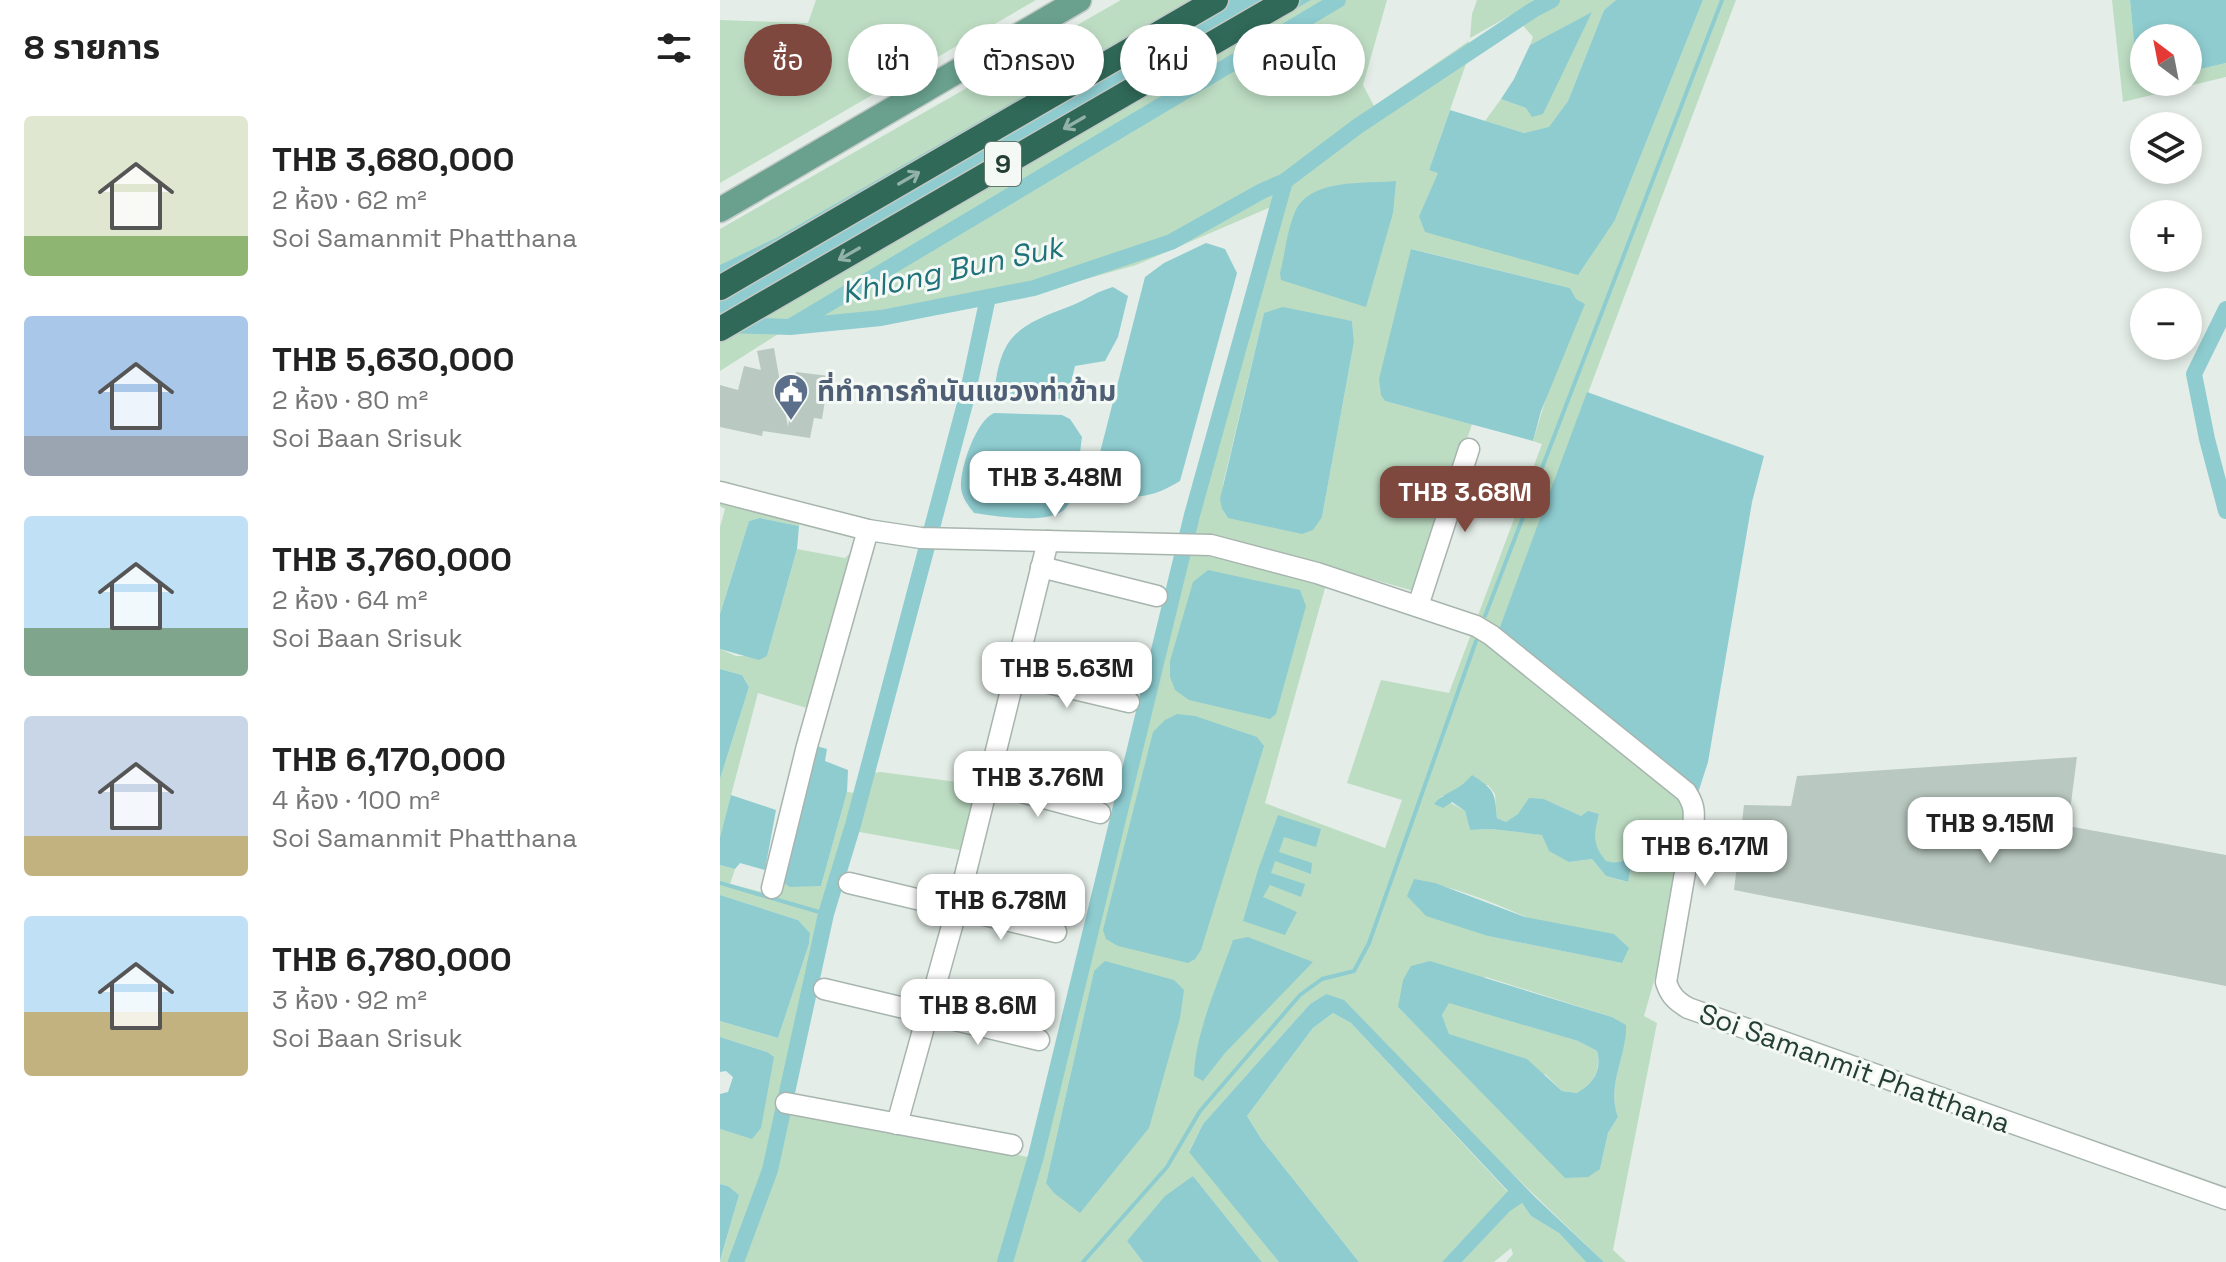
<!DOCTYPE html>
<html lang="th">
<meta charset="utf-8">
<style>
:root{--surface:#fff;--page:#f2f2f2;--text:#222;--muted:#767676;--accent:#7e483e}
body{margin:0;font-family:"Space Grotesk","Noto Sans Thai",sans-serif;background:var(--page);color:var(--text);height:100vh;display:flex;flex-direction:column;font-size:30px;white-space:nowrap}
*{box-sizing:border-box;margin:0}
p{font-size:26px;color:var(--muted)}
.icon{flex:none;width:44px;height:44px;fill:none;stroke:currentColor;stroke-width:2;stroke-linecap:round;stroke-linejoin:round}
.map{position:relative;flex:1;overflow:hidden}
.side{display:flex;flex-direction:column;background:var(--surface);width:720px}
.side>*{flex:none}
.guide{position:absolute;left:24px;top:24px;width:760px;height:72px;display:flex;gap:16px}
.needle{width:52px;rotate:328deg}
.controls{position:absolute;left:1410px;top:24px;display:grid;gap:16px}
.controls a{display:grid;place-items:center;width:72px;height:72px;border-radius:50%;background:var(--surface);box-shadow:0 4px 12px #0003;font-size:40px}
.price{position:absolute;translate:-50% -68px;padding:0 18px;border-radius:16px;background:#fff;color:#222;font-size:26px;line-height:52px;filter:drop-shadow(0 2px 4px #0008)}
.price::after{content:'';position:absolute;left:50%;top:48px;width:24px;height:18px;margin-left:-12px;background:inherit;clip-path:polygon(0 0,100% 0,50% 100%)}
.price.active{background:var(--accent);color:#fff}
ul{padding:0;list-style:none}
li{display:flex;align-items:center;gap:24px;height:200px;padding:0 24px}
li span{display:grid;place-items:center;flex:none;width:224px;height:160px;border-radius:8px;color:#555}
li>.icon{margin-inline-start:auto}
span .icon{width:96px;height:96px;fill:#fffc;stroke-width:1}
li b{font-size:34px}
h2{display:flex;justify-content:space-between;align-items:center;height:96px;padding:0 24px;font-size:34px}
.pill{padding:0 28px;border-radius:36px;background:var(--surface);box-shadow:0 4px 12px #0003;font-size:28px;line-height:72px}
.pill.active{background:var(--accent);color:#fff}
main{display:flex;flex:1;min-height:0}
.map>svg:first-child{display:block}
.green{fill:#bdddc3;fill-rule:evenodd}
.water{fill:#8eccd0;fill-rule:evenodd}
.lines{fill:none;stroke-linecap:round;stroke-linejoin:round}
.stream{stroke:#8eccd0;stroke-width:4}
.canal{stroke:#8eccd0;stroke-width:16}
.building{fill:#b9c8c1}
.minor-casing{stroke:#a7b5ae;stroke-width:23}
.major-casing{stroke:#c2c9c6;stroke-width:27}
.highway-casing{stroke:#c2c9c6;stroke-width:27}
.minor{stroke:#fff;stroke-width:20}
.major{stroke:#6aa18e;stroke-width:24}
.highway{stroke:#306958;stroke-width:24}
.oneway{stroke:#92b1a7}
.labels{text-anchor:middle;stroke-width:6;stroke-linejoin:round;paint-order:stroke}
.shield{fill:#f4f9f6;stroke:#62766e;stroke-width:2}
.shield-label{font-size:26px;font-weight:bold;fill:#243e34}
.service-label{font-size:28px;font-weight:bold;fill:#4e5e75;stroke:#f4f9f6;text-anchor:start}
.street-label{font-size:28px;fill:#243e34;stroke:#f4f9f6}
.water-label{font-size:30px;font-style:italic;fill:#1f7279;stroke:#f4f9f6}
</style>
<main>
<section class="side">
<h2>8 รายการ<svg class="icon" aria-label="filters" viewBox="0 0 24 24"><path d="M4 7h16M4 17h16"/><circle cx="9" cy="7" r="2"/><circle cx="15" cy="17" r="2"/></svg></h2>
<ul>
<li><span style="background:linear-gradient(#dfe7d0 75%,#8fb573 0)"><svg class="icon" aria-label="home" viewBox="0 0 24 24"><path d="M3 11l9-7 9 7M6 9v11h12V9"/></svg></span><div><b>THB 3,680,000</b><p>2 ห้อง · 62 m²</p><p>Soi Samanmit Phatthana</p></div></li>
<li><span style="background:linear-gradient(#a9c7e8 75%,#9aa5b1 0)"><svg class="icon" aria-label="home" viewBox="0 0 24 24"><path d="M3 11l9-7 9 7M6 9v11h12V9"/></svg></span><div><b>THB 5,630,000</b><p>2 ห้อง · 80 m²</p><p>Soi Baan Srisuk</p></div></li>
<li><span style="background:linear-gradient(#bfe0f5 70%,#7fa58c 0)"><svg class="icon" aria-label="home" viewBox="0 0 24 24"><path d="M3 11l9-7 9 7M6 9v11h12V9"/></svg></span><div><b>THB 3,760,000</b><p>2 ห้อง · 64 m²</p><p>Soi Baan Srisuk</p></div></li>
<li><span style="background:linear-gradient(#c9d6e8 75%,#c2b280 0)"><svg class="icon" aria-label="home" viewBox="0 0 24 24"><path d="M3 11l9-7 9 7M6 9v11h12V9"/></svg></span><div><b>THB 6,170,000</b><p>4 ห้อง · 100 m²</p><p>Soi Samanmit Phatthana</p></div></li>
<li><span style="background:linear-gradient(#bfe0f5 60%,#c2b280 0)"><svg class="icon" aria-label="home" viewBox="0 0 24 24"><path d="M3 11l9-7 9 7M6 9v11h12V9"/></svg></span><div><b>THB 6,780,000</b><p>3 ห้อง · 92 m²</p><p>Soi Baan Srisuk</p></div></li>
</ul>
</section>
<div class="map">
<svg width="1506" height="1262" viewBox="0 0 1506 1262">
<rect width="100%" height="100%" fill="#e4ede8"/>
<g class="green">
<path d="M96 0H316L0 183V20L88 23Z"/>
<path d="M401 0H667L643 85 654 106 749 41 748 58 709 170 719 172 699 216 895 220 983 0H1016L778 632 966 799 968 816 948 932 924 1016 937 1023 893 1250 906 1262H884L606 994 590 1004 483 1124 469 1151 559 1262H542L473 1176 407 1241 423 1262H0L19 1195 8 1186 0 1184V1129L32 1138 47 1052 0 1037V1021L58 1038 89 944 90 933 78 920 0 895V865L15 869 10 884 46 893 50 874 101 886 127 792 144 794 148 774 160 772 261 785 245 851 134 831 58 1111 308 1157 456 560 473 553 607 581 545 803 665 848 682 800 627 783 661 680 729 693 822 444 813 441 856 299 850 288 692 249 665 401 752 424 697 592 563 553 462 535 553 206 416 265 280 303 159 324 63 331 0 371V229ZM544 313 632 321 634 342 602 517 508 518 502 509 503 484ZM768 785 775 794 777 818 786 822 824 799 861 816 879 814C873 835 873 844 885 861 901 865 909 859 921 848L919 832 940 839H957L946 865 924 871 911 866 907 882 886 876 872 859 849 862 823 835 771 829 750 830 745 811 720 797 741 789ZM694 880C763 891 838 933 902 963L768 936ZM374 971 429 1128 326 1183ZM766 977 892 1017 905 1025C907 1057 886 1085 898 1117L888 1133 880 1169 742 1071 678 1007Z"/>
<path d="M757 0H896L884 10 848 101 829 128 804 133 765 121 781 99 806 108 871 13 810 45 813 37 793 14 750 38 752 14Z"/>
<path d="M1392 0H1410L1417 74 1424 77V82H1468V72L1506 63V77L1403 102Z"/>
<path d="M0 500 81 519 79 526 40 518 29 521 0 614V527L5 509 0 506Z"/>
<path d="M139 545 93 710 38 693 0 837V779L29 687 22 675 0 669V649L16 656H47L77 549 125 558Z"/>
<path d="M729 1002 858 1041 877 1051C881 1072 874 1082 857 1093L842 1091 826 1075 729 1034 722 1015Z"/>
<path d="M613 1013 631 1023 788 1192 722 1262H639L542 1140 527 1116 593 1028Z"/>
<path d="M802 1203 811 1216 839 1233 866 1262H786L793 1254 791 1248 774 1262H742L790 1210Z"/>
</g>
<g class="water">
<path d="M470 0H591L0 340V265L56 238Z"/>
<path d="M896 0H983L895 220 858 275 705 232 699 216 718 173 709 170 730 110 804 133 829 127 848 101 884 10Z"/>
<path d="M1410 0H1506V63L1468 72V38H1424V77L1417 74Z"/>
<path d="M872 12 823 114 812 117 806 108 781 99 794 79 810 45Z"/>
<path d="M676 181 673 213 646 307 561 280 560 273C565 254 567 230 575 212 590 178 644 184 676 181Z"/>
<path d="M486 243 505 249 517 273 460 481C430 499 411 501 378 490L375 472 425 277 444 263Z"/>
<path d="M691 249 850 288 856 299 865 304 821 411 813 441 665 401 661 395 659 379Z"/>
<path d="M393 287 408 296 398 337 385 361 355 366 347 399 287 400 274 396C280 334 297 326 353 305 367 299 378 291 393 287Z"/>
<path d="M563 307 632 321 634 342 602 517 593 530 582 534 508 518 502 509 500 499 544 313Z"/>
<path d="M867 392 1044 456 1032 502 988 762 978 793 778 632Z"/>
<path d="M274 413 342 415 350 419 362 437C359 456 358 496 345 509 329 525 275 516 254 513 247 504 240 495 241 483 242 464 256 421 274 413Z"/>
<path d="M40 518 79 526 77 549 47 656 39 660 0 649V614L29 521Z"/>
<path d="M488 570 580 590 586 606 556 714 550 719 469 700 455 690 450 677V661L473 582Z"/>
<path d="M0 669 22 675 29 687 0 779Z"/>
<path d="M457 714 475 716 537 737 544 746 481 950 475 959 468 963 398 946 386 939 383 930 433 732 445 720Z"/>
<path d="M93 745 107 749 105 761 128 770 127 792 101 886 70 887 59 880Z"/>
<path d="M752 775C774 789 775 792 777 818L786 822 798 814 809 798 824 799 861 816 868 811 879 814C874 834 872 844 886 861 901 865 910 859 921 848L910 838 919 831 940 839H957V854C942 868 931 874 911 866L908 882 886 876 872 859 849 862 829 851 822 835 771 829 750 830 745 811 732 802 723 808 714 804C725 791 738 792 752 775Z"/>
<path d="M11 795 56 810 45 870 20 863 15 869 0 865V837Z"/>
<path d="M558 815 601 829 596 847 564 837 559 852 592 863 591 874 555 861 551 873 585 884 581 897 550 885 543 897 577 912 565 935 523 921 538 870Z"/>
<path d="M694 879 715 883 805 917 894 934 909 948 902 963 768 936 706 916 687 896Z"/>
<path d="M0 895 78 920 90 933 89 944 58 1038 0 1021Z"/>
<path d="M528 937 593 962 505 1053 483 1081 474 1076C475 1033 499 981 513 940Z"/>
<path d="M385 961 454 980 464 990 460 1018 429 1128 360 1213 334 1193 326 1183 374 971Z"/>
<path d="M710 961 892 1017 906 1025C907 1057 886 1085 898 1117L888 1133 880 1169 868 1177 845 1178 678 1007 683 980 691 966ZM729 1003 858 1041 877 1051C882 1071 874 1082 857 1093L842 1091 807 1059 729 1034 722 1015Z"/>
<path d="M606 994 624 1000 815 1197 884 1262H866L839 1233 811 1216 802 1203 790 1211 742 1262H722L788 1191 631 1023 613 1013 593 1028 527 1116 542 1140 639 1262H559L469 1152 483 1124 590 1004Z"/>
<path d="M0 1037 47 1052 54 1057 41 1128 32 1139 0 1129V1094L8 1092 13 1077 6 1071 0 1072Z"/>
<path d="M473 1176 542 1262H423L407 1241 445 1196Z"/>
<path d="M0 1184 8 1186 19 1195 0 1261Z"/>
</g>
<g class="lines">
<g class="stream">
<path d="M765 616 1002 0"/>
<path d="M0 883 106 914"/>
<path d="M363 1262 447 1167 480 1111 580 995 602 979 634 971 649 943 756 641"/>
</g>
<g class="canal">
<path d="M1506 309 1474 374 1487 439 1506 511"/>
<path d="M8 325 70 327 161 318 314 288 451 242 542 191 565 181 638 126 813 10 832 0"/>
<path d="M73 325 618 0"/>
<path d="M16 1262 50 1170 106 914 133 825 247 396 268 297"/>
<path d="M285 1262 316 1156 472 515 565 181"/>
</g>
</g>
<g class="building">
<path d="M54 348 68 427 76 372 109 376 102 419 94 418 90 438 43 431 42 436 0 427V385L18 390 24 366 41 370 37 351Z"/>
<path d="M1357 757 1348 826 1506 855V986L1014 890 1024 805 1071 806 1077 776Z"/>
</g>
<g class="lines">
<defs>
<g id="minor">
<path d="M0 492 148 530 201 538 491 545 597 573 756 626 771 635 966 792C974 804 975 812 973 826L946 982C950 995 956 1001 968 1008L1506 1199"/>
<path d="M321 567 437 596"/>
<path d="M698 606 749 449"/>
<path d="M295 675 409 702"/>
<path d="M268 783 380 813"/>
<path d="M129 883 336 932"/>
<path d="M52 888 87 746 148 530"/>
<path d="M104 989 319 1040"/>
<path d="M66 1103 292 1145"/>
<path d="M177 1124 237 908 328 541"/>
</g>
<path id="major" d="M0 210 359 0"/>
<g id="highway">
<path d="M0 288 496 0"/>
<path d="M0 329 567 0"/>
</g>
</defs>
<use href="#minor" class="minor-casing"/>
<use href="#major" class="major-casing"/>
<use href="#highway" class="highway-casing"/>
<use href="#minor" class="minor"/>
<use href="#major" class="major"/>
<use href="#highway" class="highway"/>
</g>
<defs><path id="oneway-shaft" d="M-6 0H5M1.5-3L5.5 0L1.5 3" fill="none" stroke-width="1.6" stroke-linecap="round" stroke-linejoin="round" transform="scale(2)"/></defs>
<g class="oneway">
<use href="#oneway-shaft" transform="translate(354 123) rotate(150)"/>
<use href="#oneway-shaft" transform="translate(189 178) rotate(-30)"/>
<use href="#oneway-shaft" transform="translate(129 254) rotate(150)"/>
</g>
<defs>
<symbol id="civic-pin" viewBox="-11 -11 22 30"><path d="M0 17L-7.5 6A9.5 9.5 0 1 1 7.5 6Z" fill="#5c6f8a" stroke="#f4f9f6"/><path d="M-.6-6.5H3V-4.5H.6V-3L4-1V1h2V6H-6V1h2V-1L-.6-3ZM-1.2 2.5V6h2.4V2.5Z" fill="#fff"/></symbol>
</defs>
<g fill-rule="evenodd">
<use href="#civic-pin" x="51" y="371" width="40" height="54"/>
</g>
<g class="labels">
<rect class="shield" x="265" y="142" width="36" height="44" rx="6"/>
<g class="shield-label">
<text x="283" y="173">9</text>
</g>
<g class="service-label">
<text x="97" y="401">ที่ทำการกำนันแขวงท่าข้าม</text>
</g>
<g class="street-label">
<text transform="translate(1135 1068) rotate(20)" y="10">Soi Samanmit Phatthana</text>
</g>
<g class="water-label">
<text transform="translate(232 270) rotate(-12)" y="10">Khlong Bun Suk</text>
</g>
</g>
</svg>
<div class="controls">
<a><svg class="needle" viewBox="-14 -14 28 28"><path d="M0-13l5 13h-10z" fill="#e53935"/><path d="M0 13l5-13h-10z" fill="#767676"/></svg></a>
<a><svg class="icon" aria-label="layers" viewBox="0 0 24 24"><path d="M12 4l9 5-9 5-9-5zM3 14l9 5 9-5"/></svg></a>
<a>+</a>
<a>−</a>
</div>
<b class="price" style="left:335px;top:519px">THB 3.48M</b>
<b class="price active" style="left:745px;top:534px">THB 3.68M</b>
<b class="price" style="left:347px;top:710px">THB 5.63M</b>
<b class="price" style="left:318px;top:819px">THB 3.76M</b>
<b class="price" style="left:1270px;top:865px">THB 9.15M</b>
<b class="price" style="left:985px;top:888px">THB 6.17M</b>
<b class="price" style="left:281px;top:942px">THB 6.78M</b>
<b class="price" style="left:258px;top:1047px">THB 8.6M</b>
<div class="guide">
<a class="pill active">ซื้อ</a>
<a class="pill">เช่า</a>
<a class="pill">ตัวกรอง</a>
<a class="pill">ใหม่</a>
<a class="pill">คอนโด</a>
</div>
</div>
</main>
